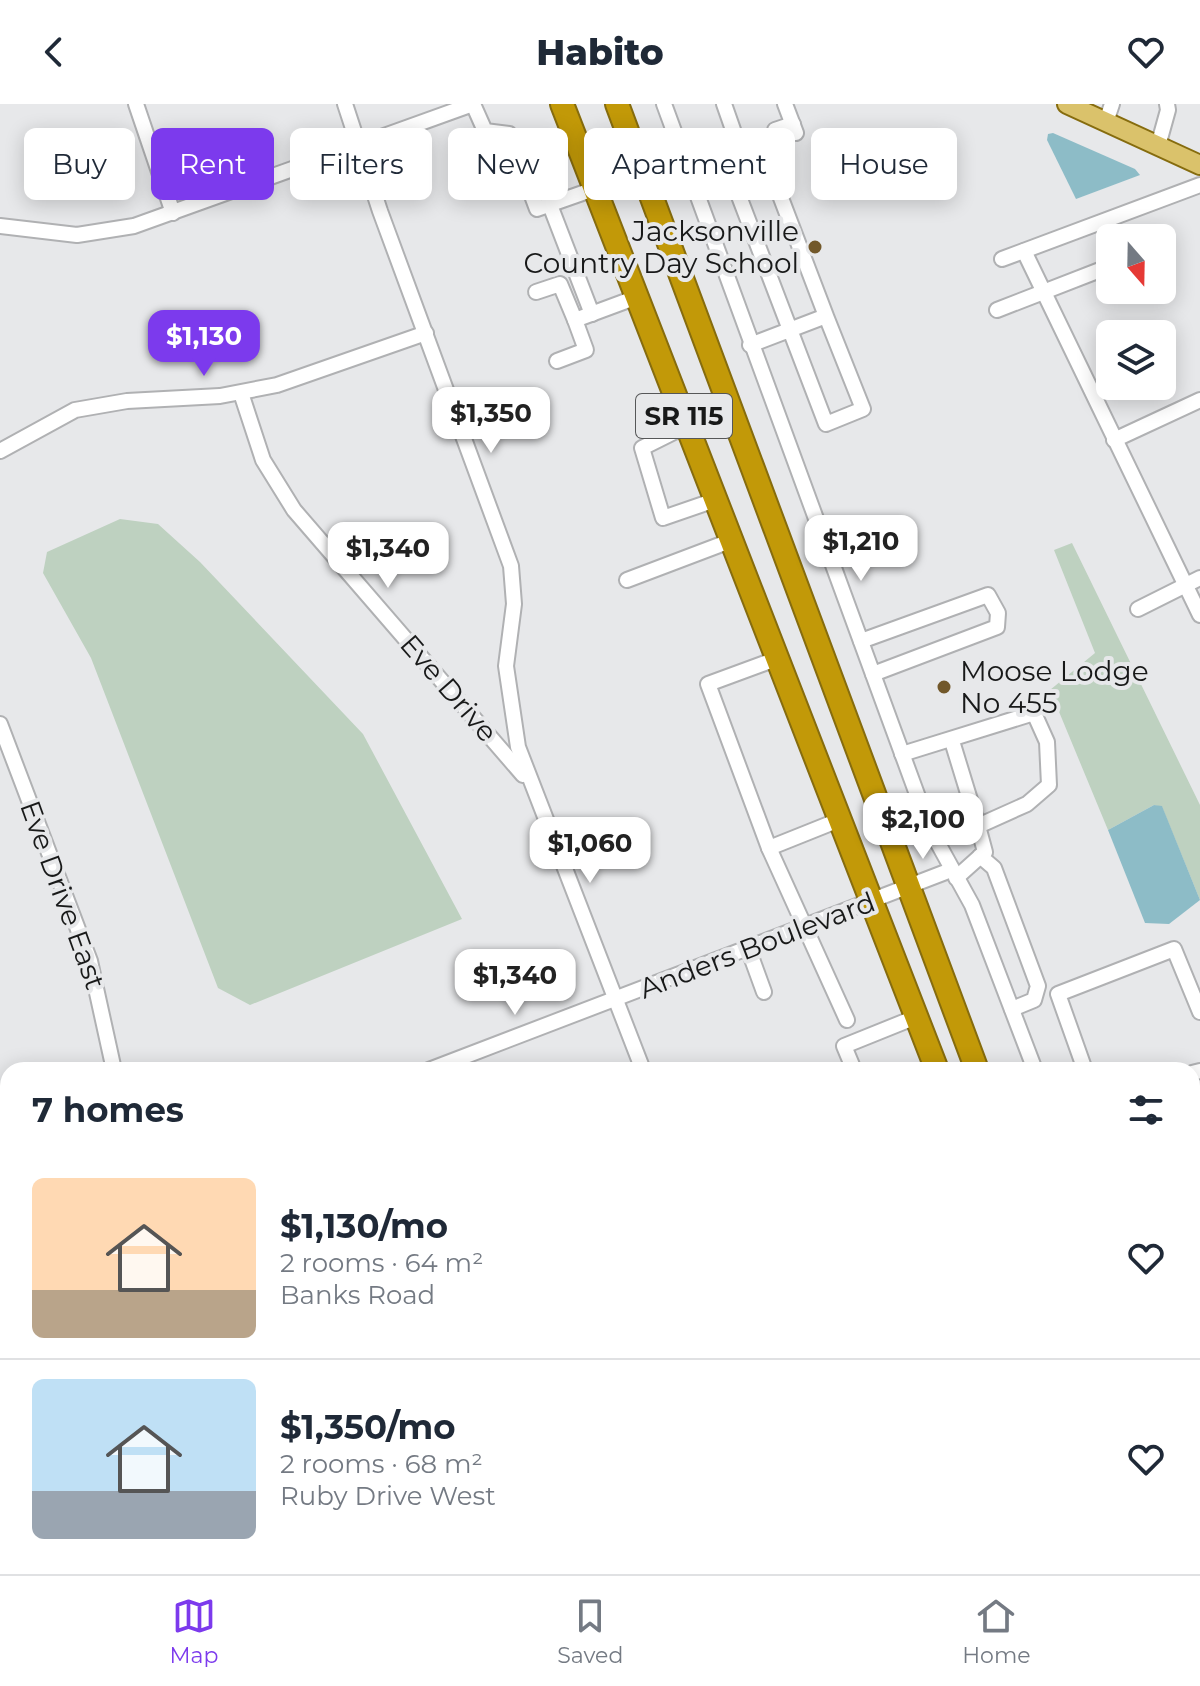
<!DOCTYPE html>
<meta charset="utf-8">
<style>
:root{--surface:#fff;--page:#f6f6f7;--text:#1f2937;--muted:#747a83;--line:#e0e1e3;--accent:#7c3aed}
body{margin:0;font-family:Montserrat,sans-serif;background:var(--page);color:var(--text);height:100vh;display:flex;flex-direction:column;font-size:30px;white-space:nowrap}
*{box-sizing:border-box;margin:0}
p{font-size:26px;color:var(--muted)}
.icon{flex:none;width:44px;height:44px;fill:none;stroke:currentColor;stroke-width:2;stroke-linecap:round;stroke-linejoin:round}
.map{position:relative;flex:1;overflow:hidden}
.side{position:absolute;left:0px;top:958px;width:1200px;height:512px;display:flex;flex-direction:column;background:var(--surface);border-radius:24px 24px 0 0;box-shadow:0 4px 20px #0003}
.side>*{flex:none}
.banner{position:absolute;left:24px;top:24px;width:1152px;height:72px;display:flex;gap:16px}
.needle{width:52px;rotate:160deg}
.fabs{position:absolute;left:1096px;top:120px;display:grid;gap:16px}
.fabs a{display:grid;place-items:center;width:80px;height:80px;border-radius:12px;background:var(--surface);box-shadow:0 4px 20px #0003;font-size:40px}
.price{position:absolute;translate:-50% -68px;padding:0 18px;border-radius:16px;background:#fff;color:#222;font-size:26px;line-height:52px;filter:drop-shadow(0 2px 4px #0008)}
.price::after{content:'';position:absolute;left:50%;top:48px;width:24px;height:18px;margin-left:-12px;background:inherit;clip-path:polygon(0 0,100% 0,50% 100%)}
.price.active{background:var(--accent);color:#fff}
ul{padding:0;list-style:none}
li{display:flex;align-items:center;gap:24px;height:200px;padding:0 32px}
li+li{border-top:2px solid var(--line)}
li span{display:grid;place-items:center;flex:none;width:224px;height:160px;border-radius:12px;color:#555}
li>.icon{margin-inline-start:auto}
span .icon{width:96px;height:96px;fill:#fffc;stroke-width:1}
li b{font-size:34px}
h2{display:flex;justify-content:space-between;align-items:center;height:96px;padding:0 32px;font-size:34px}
.chip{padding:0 28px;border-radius:12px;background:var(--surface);box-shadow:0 4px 20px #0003;font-size:28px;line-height:72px}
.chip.active{background:var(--accent);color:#fff}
header{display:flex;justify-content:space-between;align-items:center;height:104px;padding:0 32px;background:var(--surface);font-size:36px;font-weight:800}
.menu{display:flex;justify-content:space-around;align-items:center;height:112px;border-top:2px solid var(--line);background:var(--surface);font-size:22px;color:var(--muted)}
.menu a{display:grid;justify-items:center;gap:4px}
.menu .active{color:var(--accent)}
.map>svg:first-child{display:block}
.green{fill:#bed1c0}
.water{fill:#8dbcc7}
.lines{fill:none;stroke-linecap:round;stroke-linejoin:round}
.minor-casing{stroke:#b0b1b3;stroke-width:18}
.major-casing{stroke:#866c0e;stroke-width:22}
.highway-casing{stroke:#866c0e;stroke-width:26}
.minor{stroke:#fff;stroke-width:14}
.major{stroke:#dac26b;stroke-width:18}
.highway{stroke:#c29908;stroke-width:22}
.poi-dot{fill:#72582a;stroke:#e7e8ea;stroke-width:3}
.labels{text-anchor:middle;stroke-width:8;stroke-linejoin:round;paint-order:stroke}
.shield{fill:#e7e8ea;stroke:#565758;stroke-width:2}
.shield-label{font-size:26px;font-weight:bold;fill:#181919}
.poi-label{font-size:28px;fill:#181919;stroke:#e7e8ea;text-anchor:end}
.street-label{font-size:28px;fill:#181919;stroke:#e7e8ea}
</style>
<header><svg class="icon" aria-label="back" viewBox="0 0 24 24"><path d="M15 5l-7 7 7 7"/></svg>Habito<svg class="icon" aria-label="heart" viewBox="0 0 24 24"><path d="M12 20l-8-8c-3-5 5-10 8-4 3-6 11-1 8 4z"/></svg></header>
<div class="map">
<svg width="1200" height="1470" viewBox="0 0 1200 1470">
<rect width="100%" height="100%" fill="#e7e8ea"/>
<g class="green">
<path d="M120 415 158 420 200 458 363 630 462 815 250 901 218 884 91 554 43 469 47 448Z"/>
<path d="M1072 439 1200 701V796L1162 703 1154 701 1108 726 1050 586 1095 549 1054 446Z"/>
<path d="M8 1153V1462H103L106 1470H0V1156Z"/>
<path d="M349 1462H763L766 1470H353Z"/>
</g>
<g class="water">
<path d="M1053 29 1135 65 1140 71 1076 95 1047 36 1048 30Z"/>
<path d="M1154 701 1162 702 1200 796 1169 820 1145 819 1108 726Z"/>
</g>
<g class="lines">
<defs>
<g id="minor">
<path d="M136 0 173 109"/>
<path d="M345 0 380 107 511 462 514 500 506 562 518 643 643 966"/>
<path d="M664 0 929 723 972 801 1035 966"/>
<path d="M724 0 738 40"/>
<path d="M785 0 796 29"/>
<path d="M1106 18 1112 0"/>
<path d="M775 26 793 20"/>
<path d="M1158 42 1168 6 1167 0"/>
<path d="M686 59 756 33"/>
<path d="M550 101 592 210"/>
<path d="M0 122 77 131 134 122 473 0 485 27 509 30 537 105 594 85"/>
<path d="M1024 147 1200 511"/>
<path d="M1002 155 1200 81"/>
<path d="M536 188 560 180 575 216"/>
<path d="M997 206 1100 166"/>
<path d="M750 241 826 212 773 73 737 87 826 320 863 305 826 212"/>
<path d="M557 257 586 246 575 216 637 193"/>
<path d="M241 289 263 356 294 406 523 671"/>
<path d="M688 321 642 344 663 414 715 396"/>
<path d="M1114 336 1200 296"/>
<path d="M0 347 75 306 127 297 220 292 277 281 426 229"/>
<path d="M627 476 730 437"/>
<path d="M1138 505 1200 474"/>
<path d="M861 537 988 491 998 509 997 523 873 570"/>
<path d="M776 555 708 580 769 744 847 916"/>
<path d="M0 620 90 857 114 966"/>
<path d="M902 650 1034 609 1047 638 1049 681 1027 700 978 722 952 637"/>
<path d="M769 744 839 716"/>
<path d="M980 752 994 764 1038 882 1034 896 1012 905"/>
<path d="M956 774 985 748 978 722"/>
<path d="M748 844 764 888"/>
<path d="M429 966 951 766"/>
<path d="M854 966 844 942 916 913"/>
<path d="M1085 966 1058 890 1174 845 1200 908"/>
<path d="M1192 969 1200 967"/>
<path d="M1192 1022 1200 1019"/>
<path d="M0 1051 8 1073"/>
<path d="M1192 1092 1200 1089"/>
<path d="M0 1129 8 1125"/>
<path d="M1192 1132 1200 1129"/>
<path d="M1192 1174 1200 1171"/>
<path d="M1192 1293 1200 1314"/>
<path d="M1192 1388 1200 1410"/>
<path d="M225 1462 229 1470"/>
<path d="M882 1462 885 1470"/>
<path d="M1064 1470 1078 1462"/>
</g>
<path id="major" d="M1067 0 1200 61"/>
<g id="highway">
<path d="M562 0 937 966"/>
<path d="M617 0 977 966"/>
<path d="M1130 1462 1134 1470"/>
<path d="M1164 1462 1168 1470"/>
</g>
</defs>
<use href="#minor" class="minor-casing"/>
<use href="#major" class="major-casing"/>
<use href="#highway" class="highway-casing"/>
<use href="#minor" class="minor"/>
<use href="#major" class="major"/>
<use href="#highway" class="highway"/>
</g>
<g class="poi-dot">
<circle cx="815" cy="143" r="8"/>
<circle cx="944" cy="583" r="8"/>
</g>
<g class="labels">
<rect class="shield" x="636" y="290" width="96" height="44" rx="6"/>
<g class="shield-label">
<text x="684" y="321">SR 115</text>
</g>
<g class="poi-label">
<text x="799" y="137">Jacksonville<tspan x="799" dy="32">Country Day School</tspan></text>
<text x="960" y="577" text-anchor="start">Moose Lodge<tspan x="960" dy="32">No 455</tspan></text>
</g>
<g class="street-label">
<text transform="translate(449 584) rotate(49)" y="10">Eve Drive</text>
<text transform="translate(63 791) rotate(70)" y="10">Eve Drive East</text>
<text transform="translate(757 841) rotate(-21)" y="10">Anders Boulevard</text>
</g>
</g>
</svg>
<div class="fabs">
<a><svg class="needle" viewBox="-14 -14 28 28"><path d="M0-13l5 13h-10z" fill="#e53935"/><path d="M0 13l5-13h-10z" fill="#747a83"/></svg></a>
<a><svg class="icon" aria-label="layers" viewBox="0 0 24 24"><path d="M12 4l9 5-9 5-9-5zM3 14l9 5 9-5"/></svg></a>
</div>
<b class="price active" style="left:204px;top:274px">$1,130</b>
<b class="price" style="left:491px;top:351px">$1,350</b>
<b class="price" style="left:861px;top:479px">$1,210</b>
<b class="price" style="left:388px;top:486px">$1,340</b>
<b class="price" style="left:923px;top:757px">$2,100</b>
<b class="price" style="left:590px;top:781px">$1,060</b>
<b class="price" style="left:515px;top:913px">$1,340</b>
<div class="banner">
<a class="chip">Buy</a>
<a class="chip active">Rent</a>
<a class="chip">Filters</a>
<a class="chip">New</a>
<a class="chip">Apartment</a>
<a class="chip">House</a>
</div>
<section class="side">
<h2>7 homes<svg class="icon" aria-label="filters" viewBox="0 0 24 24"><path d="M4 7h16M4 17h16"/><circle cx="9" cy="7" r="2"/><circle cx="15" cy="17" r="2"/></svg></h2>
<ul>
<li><span style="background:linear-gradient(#ffd9b3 70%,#b9a48a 0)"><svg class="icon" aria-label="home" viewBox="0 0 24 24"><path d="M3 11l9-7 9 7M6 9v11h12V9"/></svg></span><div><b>$1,130/mo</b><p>2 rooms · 64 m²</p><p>Banks Road</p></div><svg class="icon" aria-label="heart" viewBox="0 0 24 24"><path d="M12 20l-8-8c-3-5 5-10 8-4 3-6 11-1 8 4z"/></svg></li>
<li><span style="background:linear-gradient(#bfe0f5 70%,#9aa5b1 0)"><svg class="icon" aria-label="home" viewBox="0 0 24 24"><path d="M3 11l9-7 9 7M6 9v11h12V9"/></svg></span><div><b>$1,350/mo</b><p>2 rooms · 68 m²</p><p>Ruby Drive West</p></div><svg class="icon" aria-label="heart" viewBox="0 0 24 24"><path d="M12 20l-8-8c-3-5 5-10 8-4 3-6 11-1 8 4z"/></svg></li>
</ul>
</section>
</div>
<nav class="menu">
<a class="active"><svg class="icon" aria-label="map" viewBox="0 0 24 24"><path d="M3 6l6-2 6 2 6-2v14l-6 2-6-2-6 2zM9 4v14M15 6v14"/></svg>Map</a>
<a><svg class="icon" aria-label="saved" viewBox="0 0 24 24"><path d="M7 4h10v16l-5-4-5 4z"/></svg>Saved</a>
<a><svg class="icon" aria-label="home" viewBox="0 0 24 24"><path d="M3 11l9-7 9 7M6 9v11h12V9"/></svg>Home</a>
</nav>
